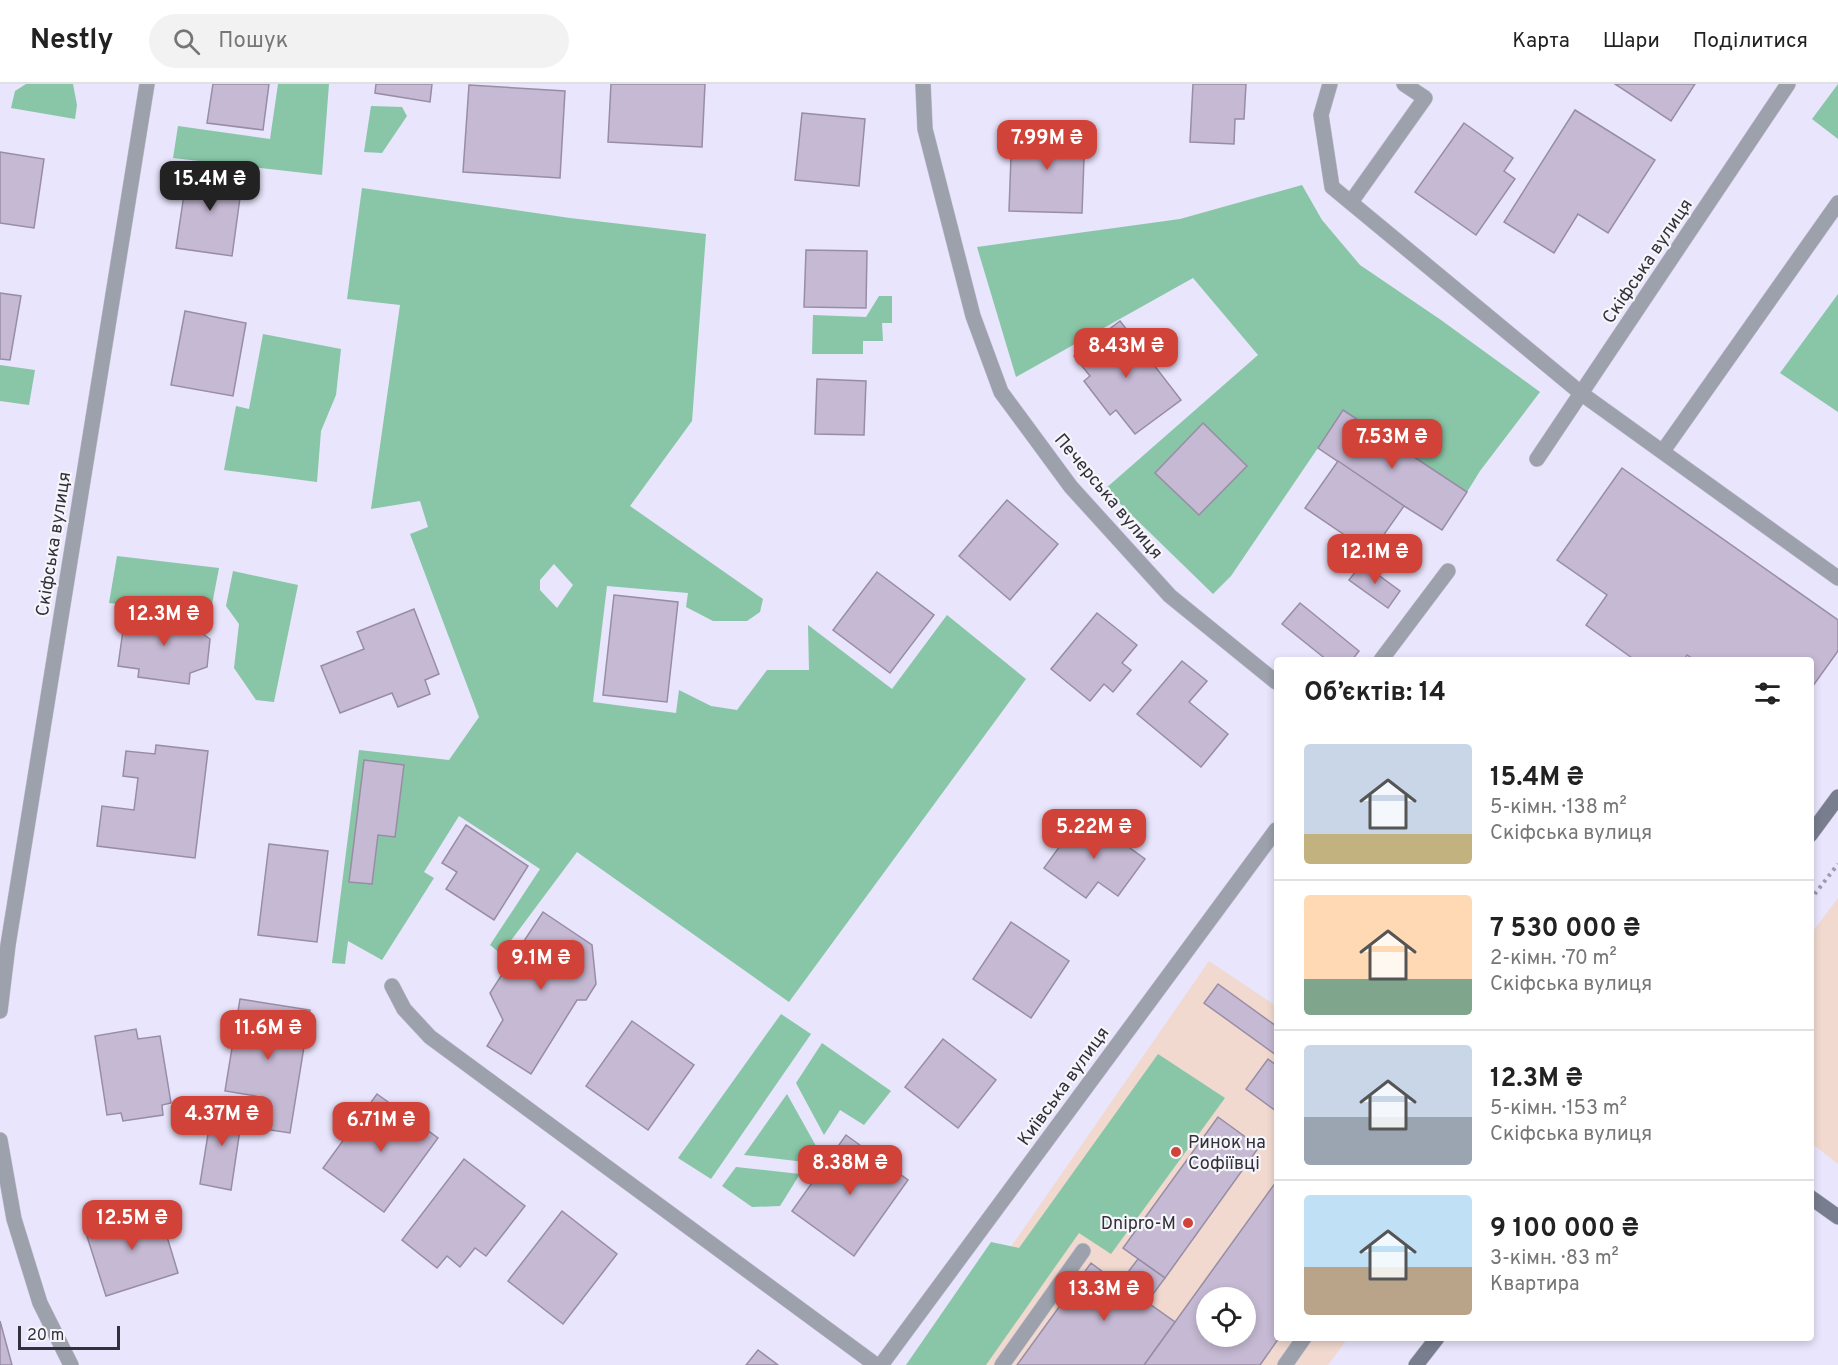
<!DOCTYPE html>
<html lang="uk">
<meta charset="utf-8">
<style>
:root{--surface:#fff;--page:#f2f2f2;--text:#222;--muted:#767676;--line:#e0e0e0;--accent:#d14339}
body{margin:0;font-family:Overpass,sans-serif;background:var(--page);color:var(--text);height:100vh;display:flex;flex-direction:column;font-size:22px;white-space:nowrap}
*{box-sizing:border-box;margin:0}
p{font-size:20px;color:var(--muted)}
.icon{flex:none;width:33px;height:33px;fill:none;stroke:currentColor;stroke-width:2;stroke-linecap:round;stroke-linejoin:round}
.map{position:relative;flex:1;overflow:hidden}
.side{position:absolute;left:1274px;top:573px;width:540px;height:684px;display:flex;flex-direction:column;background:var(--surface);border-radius:6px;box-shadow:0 3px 9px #0003}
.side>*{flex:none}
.tools{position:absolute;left:1196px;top:1203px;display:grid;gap:12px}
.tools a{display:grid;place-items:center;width:60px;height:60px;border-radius:50%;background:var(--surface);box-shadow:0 3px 9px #0003;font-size:30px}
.scale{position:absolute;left:18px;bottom:15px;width:102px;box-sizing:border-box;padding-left:6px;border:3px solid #32303b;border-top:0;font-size:16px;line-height:21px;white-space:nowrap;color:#32303b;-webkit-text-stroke:4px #f5f5fa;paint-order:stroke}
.price{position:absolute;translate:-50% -51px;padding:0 14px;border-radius:12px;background:var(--accent);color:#fff;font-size:20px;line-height:39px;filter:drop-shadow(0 2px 3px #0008)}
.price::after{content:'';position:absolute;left:50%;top:36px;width:18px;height:14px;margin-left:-9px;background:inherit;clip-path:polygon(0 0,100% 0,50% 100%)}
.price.active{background:#222;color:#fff}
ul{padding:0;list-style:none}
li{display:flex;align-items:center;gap:18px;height:150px;padding:0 30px}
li+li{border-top:2px solid var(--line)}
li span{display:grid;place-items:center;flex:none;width:168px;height:120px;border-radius:6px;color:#555}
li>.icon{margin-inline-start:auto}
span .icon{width:72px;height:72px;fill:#fffc;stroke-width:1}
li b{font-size:26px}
h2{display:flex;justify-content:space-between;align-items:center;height:72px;padding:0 30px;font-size:26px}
header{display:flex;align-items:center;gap:36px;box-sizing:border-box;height:84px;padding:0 30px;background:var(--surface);border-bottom:2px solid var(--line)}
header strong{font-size:28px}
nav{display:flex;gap:33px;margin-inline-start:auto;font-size:21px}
.search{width:420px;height:54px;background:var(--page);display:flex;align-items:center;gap:15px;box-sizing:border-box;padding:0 21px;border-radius:33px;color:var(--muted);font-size:22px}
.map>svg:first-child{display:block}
.commercial{fill:#f1d9cf;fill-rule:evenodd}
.green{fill:#88c6a7;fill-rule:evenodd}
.building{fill:#c5b9d3;stroke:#988da5;stroke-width:1.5;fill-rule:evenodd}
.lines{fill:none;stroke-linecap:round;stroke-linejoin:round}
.lane-casing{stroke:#c4c1d5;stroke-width:16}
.street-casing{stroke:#c4c1d5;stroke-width:16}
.secondary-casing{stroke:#c4c1d5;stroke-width:16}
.path{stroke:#9d9aac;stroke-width:4;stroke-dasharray:3 4.5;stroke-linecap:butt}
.lane{stroke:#9da1ac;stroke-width:15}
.street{stroke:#9da1ac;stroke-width:15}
.secondary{stroke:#797e8f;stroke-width:15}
.poi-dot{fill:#d14339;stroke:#f5f5fa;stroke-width:2}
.labels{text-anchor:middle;stroke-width:4.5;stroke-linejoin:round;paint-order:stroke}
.street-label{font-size:18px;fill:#32303b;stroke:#f5f5fa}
.poi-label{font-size:18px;fill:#32303b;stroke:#f5f5fa;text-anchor:start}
</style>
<header>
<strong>Nestly</strong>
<div class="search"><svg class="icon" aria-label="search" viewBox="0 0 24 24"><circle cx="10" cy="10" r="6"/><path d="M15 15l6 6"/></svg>Пошук</div>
<nav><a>Карта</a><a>Шари</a><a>Поділитися</a></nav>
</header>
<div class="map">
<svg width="1838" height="1281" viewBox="0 0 1838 1281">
<rect width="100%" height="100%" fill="#e8e5fc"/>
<g class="commercial">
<path d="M1838 814V1080L1810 1058 1811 850Z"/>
<path d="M1209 877 1276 922V1254H1348L1328 1281H929ZM1206 1214H1245V1252H1206Z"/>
</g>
<g class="green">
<path d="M26 0H73L77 21 75 35 11 24 15 7Z"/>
<path d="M278 0H329L322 91 173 74 178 42 270 55Z"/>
<path d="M1838 0V55L1812 35Z"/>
<path d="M371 22 402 23 407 32 382 69 364 68Z"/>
<path d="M1302 101 1322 136 1360 181 1441 236 1540 308 1480 387 1467 408 1343 327 1231 492 1213 510 1105 405 1258 271 1193 194 1016 293 977 163 1180 135Z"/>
<path d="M362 104 570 134 706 150 692 337 630 422 763 515 760 528 747 537H713L686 523 688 509 607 502 593 618 676 629 679 606 711 622 737 626 767 586H809L808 541 892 605 947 531 1026 595 789 918 577 768 501 870 490 861 540 785 459 732 424 788 434 794 382 876 348 857 345 880 332 879 359 666 449 676 479 633 410 450 428 443 420 417 371 425 400 221 347 215ZM554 480 573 501 557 524 540 506V496Z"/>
<path d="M1838 210V328L1780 289Z"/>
<path d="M879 212H892V239H882L883 257H863V270H812L813 231 866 233Z"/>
<path d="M263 250 341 265 336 311 321 347 317 398 224 386 236 322 249 325Z"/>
<path d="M0 281 35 286 29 321 0 317Z"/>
<path d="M117 472 219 484 210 531 109 519Z"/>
<path d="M233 487 298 501 274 618 256 616 234 584 239 540 226 522Z"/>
<path d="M781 930 811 950 711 1095 678 1074Z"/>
<path d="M822 959 891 1007 864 1041 840 1026 824 1051 796 999Z"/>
<path d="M1158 970 1225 1014 1111 1170 1079 1149 986 1281H906L991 1158 1019 1164Z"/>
<path d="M787 1010 816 1062 805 1078 744 1071Z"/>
<path d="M736 1083 800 1090 780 1122 752 1123 722 1102Z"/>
</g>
<g class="building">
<path d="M213 0H269L263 46 207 39Z"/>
<path d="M376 0H432L430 18 375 9Z"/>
<path d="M611 0H705L702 63 608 58Z"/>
<path d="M1193 0H1246L1244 35H1235L1234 60 1190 58Z"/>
<path d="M1615 0H1695L1671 37Z"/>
<path d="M469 1 565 7 560 94 463 88Z"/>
<path d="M1575 26 1655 76 1608 149 1578 130 1554 169 1504 138Z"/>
<path d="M802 29 865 35 859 102 795 96Z"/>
<path d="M1464 39 1513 74 1504 87 1515 95 1476 151 1415 108Z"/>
<path d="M1012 45 1085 47 1082 129 1009 127Z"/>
<path d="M0 68 44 75 34 144 0 139Z"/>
<path d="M188 84 243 92 232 172 176 164Z"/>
<path d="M806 166 867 167 866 224 804 223Z"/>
<path d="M0 209 21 212 10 276 0 275Z"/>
<path d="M185 227 246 239 233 312 171 301Z"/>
<path d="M1120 237 1181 316 1135 350 1116 326 1110 331 1084 297 1090 292 1074 272Z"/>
<path d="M817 295 866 297 864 351 815 350Z"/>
<path d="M1343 326 1467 408 1442 446 1404 422 1318 364Z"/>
<path d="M1203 339 1247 382 1199 431 1155 389Z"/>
<path d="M1338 377 1404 422 1371 469 1305 424Z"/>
<path d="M1622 384 1838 536V567L1810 606V576H1695L1687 571 1684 576H1635L1586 541 1607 511 1557 476Z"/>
<path d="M1007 416 1058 460 1010 516 959 472Z"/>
<path d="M1362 479 1400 507 1388 524 1349 496Z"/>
<path d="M877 488 934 531 890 589 833 546Z"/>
<path d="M614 511 678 518 667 618 603 611Z"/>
<path d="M1300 519 1359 567 1352 576H1327L1282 540Z"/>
<path d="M414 525 439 590 425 596 430 610 398 623 392 609 340 629 321 582 364 565 357 548Z"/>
<path d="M146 528 197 534 196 545 210 555 207 583 190 589 189 600 138 593 139 585 118 582 125 532 146 535Z"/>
<path d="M1097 529 1137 561 1122 579 1131 586 1113 608 1104 600 1090 617 1051 585Z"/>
<path d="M1182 577 1207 597 1189 618 1228 650 1201 683 1137 630Z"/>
<path d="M156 661 208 667 195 774 97 762 102 722 134 726 138 694 123 692 126 667 155 670Z"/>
<path d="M364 676 404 681 395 753 378 751 372 800 349 798Z"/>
<path d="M1083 730 1145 775 1118 812 1098 798 1086 814 1044 784Z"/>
<path d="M466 741 528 782 494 836 446 805 457 788 442 779Z"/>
<path d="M269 760 328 767 317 858 258 851Z"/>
<path d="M543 828 592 861 596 900 586 916H577L531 990 487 962 503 936 490 909Z"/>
<path d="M1011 838 1069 877 1031 934 973 895Z"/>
<path d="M1218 900 1276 942V971L1204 919Z"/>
<path d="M240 915 310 926 290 1049 251 1043 256 1012 225 1007Z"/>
<path d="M632 937 694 981 648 1046 586 1002Z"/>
<path d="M136 945 138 955 160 952 171 1019 162 1021 163 1031 123 1037 121 1029 107 1031 95 952Z"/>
<path d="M943 955 996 996 958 1044 905 1003Z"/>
<path d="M1268 975 1276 981V1027L1246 1005Z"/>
<path d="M377 1010 438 1054 384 1128 323 1084Z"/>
<path d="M213 1019 243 1025 231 1106 200 1100Z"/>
<path d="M1218 1033 1259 1063 1165 1194 1123 1164Z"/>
<path d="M846 1051 908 1096 854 1172 792 1127Z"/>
<path d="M464 1075 525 1122 486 1172 475 1164 460 1183 447 1172 437 1184 402 1156Z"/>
<path d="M1276 1098V1254H1279L1260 1281H1144ZM1206 1214H1245V1252H1206Z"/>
<path d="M158 1123 178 1189 106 1212 85 1146Z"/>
<path d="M562 1127 617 1170 563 1240 508 1197Z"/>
<path d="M1138 1175 1165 1194 1147 1218 1175 1238 1144 1281H1017L1091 1179 1119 1200Z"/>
<path d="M0 1237 12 1281H0Z"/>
<path d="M758 1266 778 1281H746Z"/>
</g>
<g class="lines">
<defs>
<g id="lane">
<path d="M1330 0 1321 31 1332 103 1582 310 1838 494"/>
<path d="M1351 118 1425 14 1404 0"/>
<path d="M1663 367 1838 119"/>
<path d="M1381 576 1448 487"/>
<path d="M1002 1281 1083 1167"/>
<path d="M1285 1281 1304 1254"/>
</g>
<g id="street">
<path d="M923 0 925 45 973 232 1001 308 1071 403 1170 512 1276 598"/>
<path d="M1537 375 1788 0"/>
<path d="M392 902 404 925 430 953 876 1281"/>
<path d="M0 927 8 861 147 0"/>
<path d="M0 1056 14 1135 40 1219 71 1281"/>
<path d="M881 1281 1276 746"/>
</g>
<g id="secondary">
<path d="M1810 751 1838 713"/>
<path d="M1810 1113 1838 1133"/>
<path d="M1416 1281 1437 1254"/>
</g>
</defs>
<use href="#lane" class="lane-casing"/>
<use href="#street" class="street-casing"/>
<use href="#secondary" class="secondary-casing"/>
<path class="path" d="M1810 816 1838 780"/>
<use href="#lane" class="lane"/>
<use href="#street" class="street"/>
<use href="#secondary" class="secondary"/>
</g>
<g class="poi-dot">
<circle cx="1176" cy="1068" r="6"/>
<circle cx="1188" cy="1139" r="6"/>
</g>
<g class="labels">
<g class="street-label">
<text transform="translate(1647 177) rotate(-56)" y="6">Скіфська вулиця</text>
<text transform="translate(1109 412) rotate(50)" y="6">Печерська вулиця</text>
<text transform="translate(53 460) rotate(-81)" y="6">Скіфська вулиця</text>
<text transform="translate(1063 1002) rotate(-54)" y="6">Київська вулиця</text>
</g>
<g class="poi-label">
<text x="1188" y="1064">Ринок на<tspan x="1188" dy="21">Софіївці</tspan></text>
<text x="1176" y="1145" text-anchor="end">Dnipro-M</text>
</g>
</g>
</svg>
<div class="tools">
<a><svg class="icon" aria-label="locate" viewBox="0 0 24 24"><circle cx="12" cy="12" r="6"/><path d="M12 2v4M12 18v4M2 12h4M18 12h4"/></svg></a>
</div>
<div class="scale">20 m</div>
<b class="price" style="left:1047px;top:87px">7.99M ₴</b>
<b class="price active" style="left:210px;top:128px">15.4M ₴</b>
<b class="price" style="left:1126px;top:295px">8.43M ₴</b>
<b class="price" style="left:1392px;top:386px">7.53M ₴</b>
<b class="price" style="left:1375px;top:501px">12.1M ₴</b>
<b class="price" style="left:164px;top:563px">12.3M ₴</b>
<b class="price" style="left:1094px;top:776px">5.22M ₴</b>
<b class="price" style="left:541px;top:907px">9.1M ₴</b>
<b class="price" style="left:268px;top:977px">11.6M ₴</b>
<b class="price" style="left:222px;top:1063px">4.37M ₴</b>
<b class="price" style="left:381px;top:1069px">6.71M ₴</b>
<b class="price" style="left:850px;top:1112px">8.38M ₴</b>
<b class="price" style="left:132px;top:1167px">12.5M ₴</b>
<b class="price" style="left:1104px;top:1238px">13.3M ₴</b>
<section class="side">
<h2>Об’єктів: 14<svg class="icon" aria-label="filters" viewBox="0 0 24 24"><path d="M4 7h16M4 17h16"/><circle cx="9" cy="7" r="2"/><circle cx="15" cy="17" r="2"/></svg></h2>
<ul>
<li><span style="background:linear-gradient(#c9d6e8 75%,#c2b280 0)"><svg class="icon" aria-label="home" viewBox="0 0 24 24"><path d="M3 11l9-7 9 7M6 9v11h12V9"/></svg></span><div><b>15.4M ₴</b><p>5-кімн. · 138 m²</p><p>Скіфська вулиця</p></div></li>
<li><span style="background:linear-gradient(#ffd9b3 70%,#7fa58c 0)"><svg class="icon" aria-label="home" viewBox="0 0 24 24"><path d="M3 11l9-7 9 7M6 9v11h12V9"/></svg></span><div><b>7 530 000 ₴</b><p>2-кімн. · 70 m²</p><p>Скіфська вулиця</p></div></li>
<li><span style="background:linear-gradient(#c9d6e8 60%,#9aa5b1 0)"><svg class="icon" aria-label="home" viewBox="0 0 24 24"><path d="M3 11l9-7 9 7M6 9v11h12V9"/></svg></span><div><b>12.3M ₴</b><p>5-кімн. · 153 m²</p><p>Скіфська вулиця</p></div></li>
<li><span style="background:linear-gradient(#bfe0f5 60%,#b9a48a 0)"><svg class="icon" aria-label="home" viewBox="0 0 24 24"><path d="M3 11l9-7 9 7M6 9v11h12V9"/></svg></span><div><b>9 100 000 ₴</b><p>3-кімн. · 83 m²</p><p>Квартира</p></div></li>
</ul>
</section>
</div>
